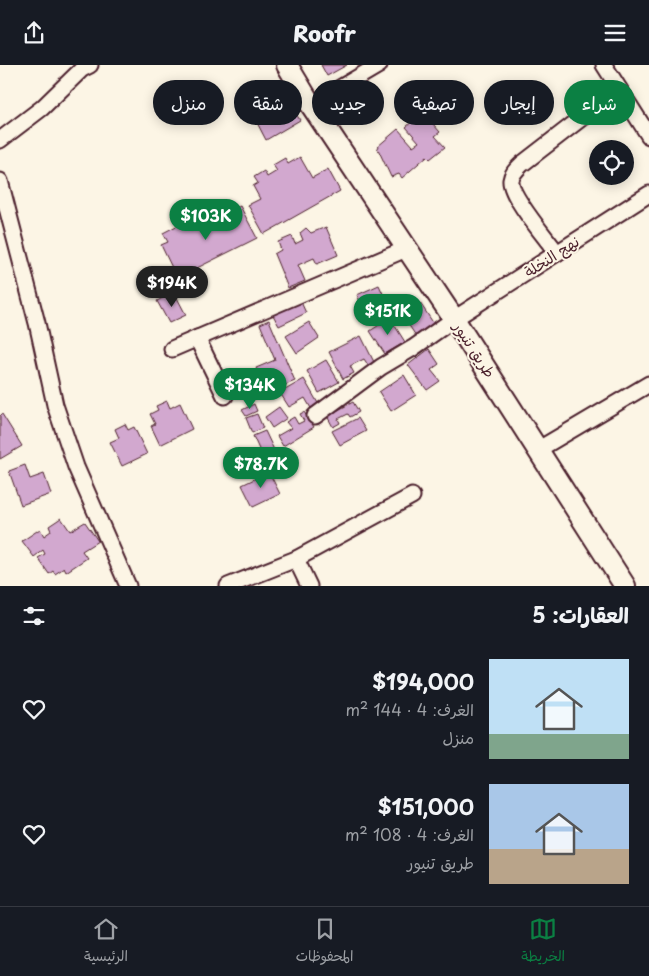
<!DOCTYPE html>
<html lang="ar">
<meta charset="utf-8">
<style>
:root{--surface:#171b24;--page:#20242c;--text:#f1f3f6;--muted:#9ea1a6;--line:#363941;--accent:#0b8043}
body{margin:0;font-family:"Playpen Sans","Playpen Sans Arabic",sans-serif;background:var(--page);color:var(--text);direction:rtl;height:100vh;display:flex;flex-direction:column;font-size:19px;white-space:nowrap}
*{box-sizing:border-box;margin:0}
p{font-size:16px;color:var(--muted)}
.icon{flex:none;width:28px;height:28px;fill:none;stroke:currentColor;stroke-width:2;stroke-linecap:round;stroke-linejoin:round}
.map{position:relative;height:521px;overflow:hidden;direction:ltr}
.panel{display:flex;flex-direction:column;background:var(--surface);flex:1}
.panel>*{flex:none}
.guide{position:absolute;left:15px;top:15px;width:620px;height:45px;direction:rtl;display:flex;gap:10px}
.tools{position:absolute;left:589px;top:75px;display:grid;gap:10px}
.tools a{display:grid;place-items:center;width:45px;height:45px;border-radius:50%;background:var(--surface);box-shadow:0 2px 12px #0003;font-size:25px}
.price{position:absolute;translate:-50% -42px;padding:0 11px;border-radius:18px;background:var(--accent);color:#fff;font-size:16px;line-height:32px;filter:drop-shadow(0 1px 2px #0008)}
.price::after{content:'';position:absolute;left:50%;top:30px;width:15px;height:11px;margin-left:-8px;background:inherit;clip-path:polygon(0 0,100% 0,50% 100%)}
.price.current{background:#222;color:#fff}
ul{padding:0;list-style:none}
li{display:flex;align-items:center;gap:15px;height:125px;padding:0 20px}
li span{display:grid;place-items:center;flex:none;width:140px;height:100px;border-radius:0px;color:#555}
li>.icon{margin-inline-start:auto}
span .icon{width:60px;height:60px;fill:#fffc;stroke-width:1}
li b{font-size:21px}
h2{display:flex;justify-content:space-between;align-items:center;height:60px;padding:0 20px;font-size:21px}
.pill{padding:0 18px;border-radius:22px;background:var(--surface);box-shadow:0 2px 12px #0003;font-size:18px;line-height:45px}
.pill.current{background:var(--accent);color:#fff}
header{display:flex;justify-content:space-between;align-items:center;height:65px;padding:0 20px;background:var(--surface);font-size:22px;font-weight:800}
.tabs{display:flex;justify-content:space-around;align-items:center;height:70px;border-top:1px solid var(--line);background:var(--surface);font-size:14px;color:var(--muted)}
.tabs a{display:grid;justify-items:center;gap:2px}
.tabs .current{color:var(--accent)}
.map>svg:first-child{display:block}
.building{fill:#d2a8cf;stroke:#4a1f2b}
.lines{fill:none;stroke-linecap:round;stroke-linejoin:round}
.street-casing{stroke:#4a1f2b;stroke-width:19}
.secondary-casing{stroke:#4a1f2b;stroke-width:24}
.street{stroke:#fcf5e5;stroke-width:15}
.secondary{stroke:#fcf5e5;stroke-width:20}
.labels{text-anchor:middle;stroke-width:4;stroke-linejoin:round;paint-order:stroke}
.street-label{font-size:15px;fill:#4a1f2b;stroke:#fcf5e5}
</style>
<header><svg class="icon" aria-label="menu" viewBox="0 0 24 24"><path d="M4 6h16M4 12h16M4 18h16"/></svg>Roofr<svg class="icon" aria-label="share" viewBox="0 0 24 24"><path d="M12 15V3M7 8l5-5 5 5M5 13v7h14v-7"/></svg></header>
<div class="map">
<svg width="649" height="521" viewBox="0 0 649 521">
<rect width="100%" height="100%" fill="#fcf5e5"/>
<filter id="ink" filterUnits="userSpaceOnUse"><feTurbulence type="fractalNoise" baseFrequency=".02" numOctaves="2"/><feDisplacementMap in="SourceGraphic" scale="10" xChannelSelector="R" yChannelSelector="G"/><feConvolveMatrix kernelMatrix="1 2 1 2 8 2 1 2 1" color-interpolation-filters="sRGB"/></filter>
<g filter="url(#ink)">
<g class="building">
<path d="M321 0H347L327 11Z"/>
<path d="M248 21 259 39 265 35 269 43 285 33 300 55 266 75 240 25Z"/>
<path d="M427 52 440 67 435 71 445 82 430 94 427 91 402 113 399 109 391 112 377 82 398 64 413 81 419 77 406 62 414 55 418 59Z"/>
<path d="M300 92 312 113 328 104 340 126 264 169 248 140 260 134 253 121 258 118 254 112 264 106 267 112 277 106 273 100 285 93 288 99Z"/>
<path d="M240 141 257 173 177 213 161 180 168 177 163 168 186 156 191 166Z"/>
<path d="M326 162 338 190 317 199 314 193 298 200 305 216 288 223 274 189 281 185 278 177 292 171 295 179 303 175 300 168 306 163 311 168Z"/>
<path d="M379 220 390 244 368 254 357 230Z"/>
<path d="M174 227 186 250 169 258 157 236Z"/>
<path d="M301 237 306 248 279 261 273 250Z"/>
<path d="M420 238 434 259 416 271 402 250Z"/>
<path d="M390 253 405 277 385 289 370 266Z"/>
<path d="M269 255 295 316 267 328 256 303 275 295 260 259Z"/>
<path d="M309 257 319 273 297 288 286 271Z"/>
<path d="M361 271 374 297 368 300 364 294 350 301 354 308 343 314 329 287Z"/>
<path d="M429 284 439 299 431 305 440 316 427 325 408 300Z"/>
<path d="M326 295 339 317 319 328 307 306Z"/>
<path d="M404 310 416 330 391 346 379 327Z"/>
<path d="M304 314 319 340 312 345 305 333 289 342 280 328Z"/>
<path d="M167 336 170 343 180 338 192 364 160 380 151 361 155 359 150 349 158 345 156 341Z"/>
<path d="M353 337 359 347 350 352 348 349 338 354 340 358 333 362 327 351Z"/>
<path d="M254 339 257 346 246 351 242 345Z"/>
<path d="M279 342 287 353 272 363 265 352Z"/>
<path d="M304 347 314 362 283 381 277 371 291 363 286 357 294 352 298 359 304 356 300 349Z"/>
<path d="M2 349 22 381 0 394V351Z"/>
<path d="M257 349 263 363 252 368 246 353Z"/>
<path d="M358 353 366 366 340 380 332 366Z"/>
<path d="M125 359 128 365 134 362 147 389 122 401 110 377 119 373 115 364Z"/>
<path d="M265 366 274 385 262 391 253 371Z"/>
<path d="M25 400 30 414 44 409 51 429 21 440 9 406Z"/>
<path d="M269 407 280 429 253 442 242 420Z"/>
<path d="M61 453 70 466 85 457 98 476 82 486 87 493 66 507 64 503 55 509 53 506 49 509 38 493 45 489 43 485 34 492 22 476 40 464 44 471 51 466 49 461Z"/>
</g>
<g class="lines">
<defs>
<g id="street">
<path d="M604 0 649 71"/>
<path d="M311 40 379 0"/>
<path d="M0 75 42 43 82 4 90 0"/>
<path d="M0 116 37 258 55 340 76 402 128 521"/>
<path d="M557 188C547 174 509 130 511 115 512 108 517 104 522 99L619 24"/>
<path d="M197 273 225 331"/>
<path d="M172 284 406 184"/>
<path d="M315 351 381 302 413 283 454 254 649 129"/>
<path d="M539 384 649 319"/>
<path d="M296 494 309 521"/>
<path d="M228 521 296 494 412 431"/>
</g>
<path id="secondary" d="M287 0 311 40 454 254 625 521"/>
</defs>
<use href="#street" class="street-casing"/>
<use href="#secondary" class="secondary-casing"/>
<use href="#street" class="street"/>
<use href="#secondary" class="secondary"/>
</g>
</g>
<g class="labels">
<g class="street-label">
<text transform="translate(552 192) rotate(-33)" y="5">نهج النخلة</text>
<text transform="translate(474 285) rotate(57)" y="5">طريق تنيور</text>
</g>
</g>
</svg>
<div class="tools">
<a><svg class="icon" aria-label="locate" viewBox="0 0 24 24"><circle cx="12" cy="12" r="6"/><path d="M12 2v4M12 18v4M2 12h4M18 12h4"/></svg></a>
</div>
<b class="price" style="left:206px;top:176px">$103K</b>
<b class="price current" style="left:172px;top:243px">$194K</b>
<b class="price" style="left:388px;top:271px">$151K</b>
<b class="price" style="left:250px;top:345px">$134K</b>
<b class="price" style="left:261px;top:424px">$78.7K</b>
<div class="guide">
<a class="pill current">شراء</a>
<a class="pill">إيجار</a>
<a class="pill">تصفية</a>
<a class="pill">جديد</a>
<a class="pill">شقة</a>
<a class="pill">منزل</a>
</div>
</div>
<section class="panel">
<h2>العقارات: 5<svg class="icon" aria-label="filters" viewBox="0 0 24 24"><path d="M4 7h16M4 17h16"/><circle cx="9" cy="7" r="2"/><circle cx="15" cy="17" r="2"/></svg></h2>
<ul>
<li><span style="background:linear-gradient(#bfe0f5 75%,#7fa58c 0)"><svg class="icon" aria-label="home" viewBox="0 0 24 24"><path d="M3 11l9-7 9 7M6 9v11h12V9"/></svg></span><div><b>$194,000</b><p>الغرف: 4 · 144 m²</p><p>منزل</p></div><svg class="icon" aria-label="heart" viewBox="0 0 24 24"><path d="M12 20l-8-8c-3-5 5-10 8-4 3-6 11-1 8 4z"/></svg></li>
<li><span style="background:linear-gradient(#a9c7e8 65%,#b9a48a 0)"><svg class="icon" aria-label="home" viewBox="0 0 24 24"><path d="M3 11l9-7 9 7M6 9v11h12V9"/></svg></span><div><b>$151,000</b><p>الغرف: 4 · 108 m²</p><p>طريق تنيور</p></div><svg class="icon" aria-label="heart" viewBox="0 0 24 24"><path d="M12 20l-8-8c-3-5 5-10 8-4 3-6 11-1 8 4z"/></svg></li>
</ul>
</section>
<nav class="tabs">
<a class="current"><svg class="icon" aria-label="map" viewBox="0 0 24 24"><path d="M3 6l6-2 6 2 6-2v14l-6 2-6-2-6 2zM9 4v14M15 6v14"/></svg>الخريطة</a>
<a><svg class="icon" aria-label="saved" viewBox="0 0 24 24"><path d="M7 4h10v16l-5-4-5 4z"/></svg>المحفوظات</a>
<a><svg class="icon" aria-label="home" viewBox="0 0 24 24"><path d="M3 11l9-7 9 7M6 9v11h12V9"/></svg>الرئيسية</a>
</nav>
